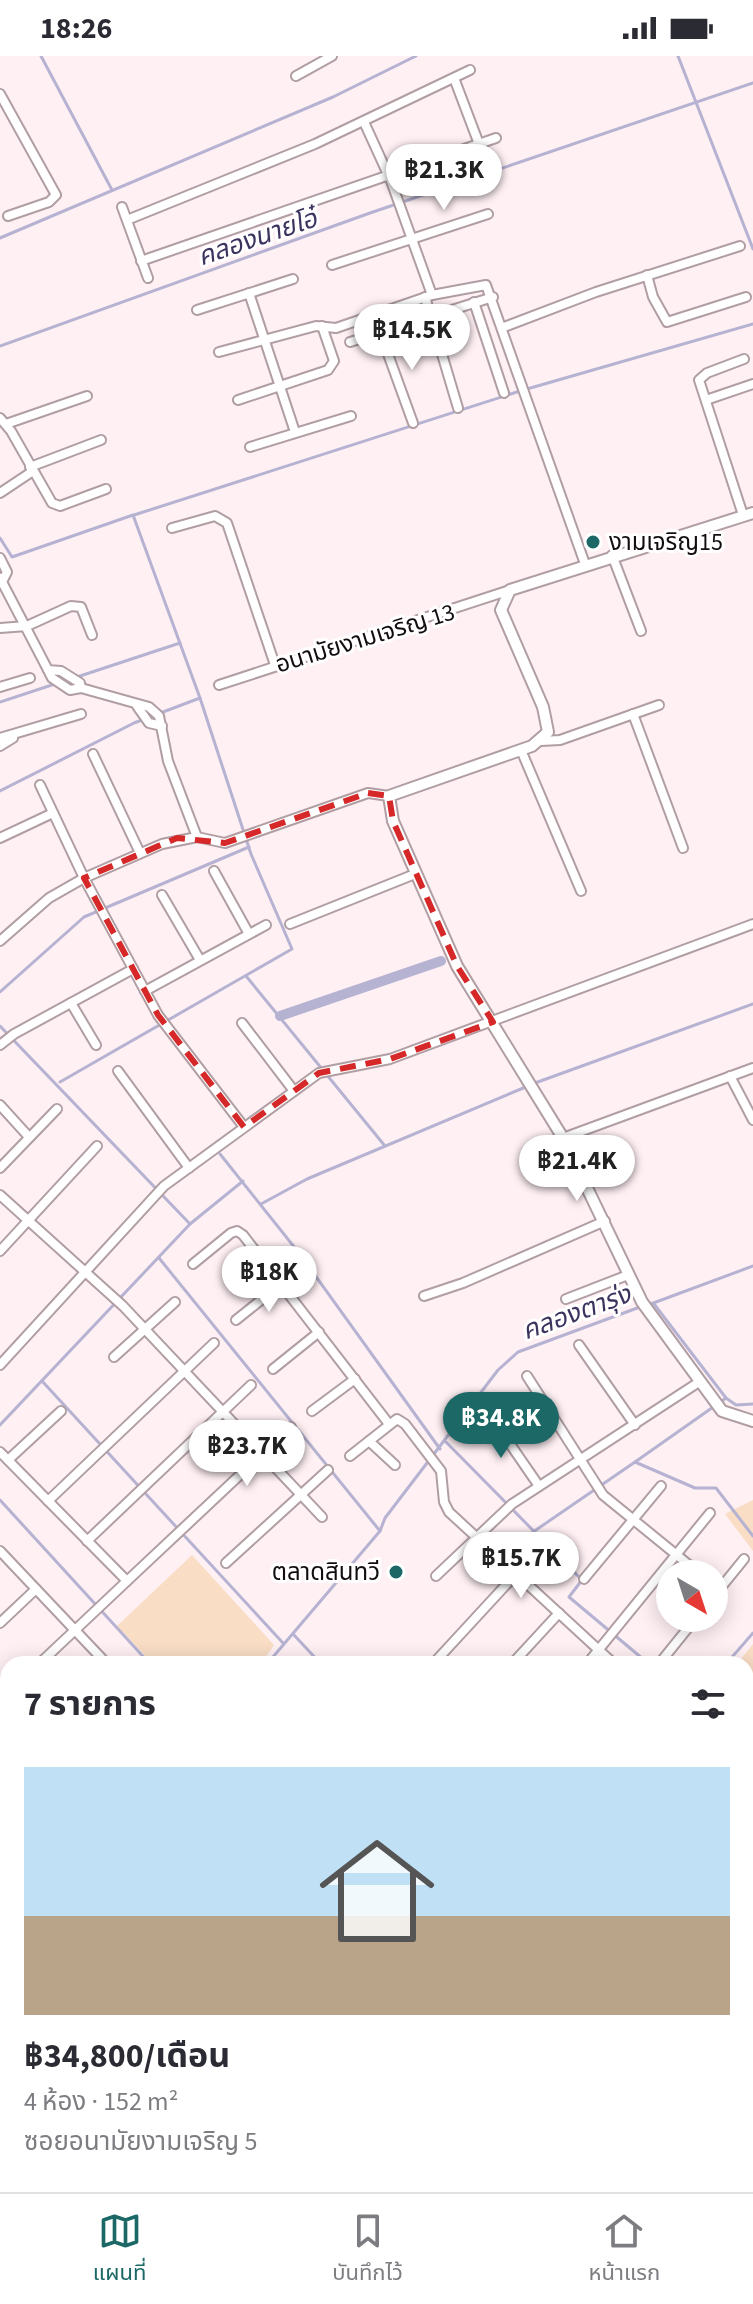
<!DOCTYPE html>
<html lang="th">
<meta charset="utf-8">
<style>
:root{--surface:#fff;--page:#f7f7f7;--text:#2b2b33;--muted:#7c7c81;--line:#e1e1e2;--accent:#1b6866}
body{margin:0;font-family:"Source Sans 3","Noto Sans Thai",sans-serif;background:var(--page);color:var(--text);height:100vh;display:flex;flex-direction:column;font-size:30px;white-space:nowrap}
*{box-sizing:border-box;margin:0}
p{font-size:26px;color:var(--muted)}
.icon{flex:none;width:44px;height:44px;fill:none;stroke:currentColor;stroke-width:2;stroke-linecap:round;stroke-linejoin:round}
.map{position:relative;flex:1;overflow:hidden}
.sheet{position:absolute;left:0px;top:1600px;width:754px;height:536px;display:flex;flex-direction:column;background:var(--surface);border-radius:24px 24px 0 0;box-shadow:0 4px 20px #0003}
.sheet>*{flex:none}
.needle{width:52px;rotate:141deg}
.tools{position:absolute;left:656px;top:1504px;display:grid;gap:16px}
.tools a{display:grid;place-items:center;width:72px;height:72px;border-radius:50%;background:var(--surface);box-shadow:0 4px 20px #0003;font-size:40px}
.price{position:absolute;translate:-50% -68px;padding:0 18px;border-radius:28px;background:#fff;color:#222;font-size:26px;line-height:52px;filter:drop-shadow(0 2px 4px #0008)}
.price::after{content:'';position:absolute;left:50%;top:48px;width:24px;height:18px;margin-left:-12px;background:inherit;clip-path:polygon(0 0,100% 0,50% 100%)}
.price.on{background:var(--accent);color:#fff}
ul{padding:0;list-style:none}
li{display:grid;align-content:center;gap:16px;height:424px;padding:0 24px}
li+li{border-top:2px solid var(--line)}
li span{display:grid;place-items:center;height:248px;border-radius:0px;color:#555}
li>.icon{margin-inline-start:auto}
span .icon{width:144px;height:144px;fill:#fffc;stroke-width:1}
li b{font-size:34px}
h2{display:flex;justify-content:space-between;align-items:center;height:96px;padding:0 24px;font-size:34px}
.status{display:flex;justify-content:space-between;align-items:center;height:56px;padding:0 40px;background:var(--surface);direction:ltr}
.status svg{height:22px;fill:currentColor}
.dock{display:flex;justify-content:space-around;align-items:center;height:112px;border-top:2px solid var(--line);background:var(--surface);font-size:22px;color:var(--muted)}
.dock a{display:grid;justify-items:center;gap:4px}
.dock .on{color:var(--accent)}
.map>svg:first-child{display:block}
.green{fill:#f9ddc5}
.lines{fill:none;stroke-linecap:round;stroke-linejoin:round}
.stream{stroke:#b6b2d2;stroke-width:3}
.canal{stroke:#b6b2d2;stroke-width:10}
.minor-casing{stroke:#b09ea3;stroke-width:12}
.tertiary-casing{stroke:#b09ea3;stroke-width:14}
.minor{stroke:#fff;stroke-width:8}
.tertiary{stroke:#fff;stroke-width:10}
.marked{fill:none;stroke:#d62828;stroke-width:6;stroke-dasharray:16 10;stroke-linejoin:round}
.poi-dot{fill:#1b6866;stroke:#fff;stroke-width:3}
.labels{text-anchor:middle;stroke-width:6;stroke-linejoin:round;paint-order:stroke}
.poi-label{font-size:24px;fill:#130d0f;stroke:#fff;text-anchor:start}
.street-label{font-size:24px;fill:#130d0f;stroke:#fff}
.water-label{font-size:26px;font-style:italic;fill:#3c335f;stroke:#fff}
</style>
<div class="status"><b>18:26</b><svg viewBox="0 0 49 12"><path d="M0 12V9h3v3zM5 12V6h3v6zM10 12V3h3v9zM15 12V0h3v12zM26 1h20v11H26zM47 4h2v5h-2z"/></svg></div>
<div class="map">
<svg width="753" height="2136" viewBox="0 0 753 2136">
<rect width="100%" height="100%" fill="#fff0f4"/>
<g class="green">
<path d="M753 1444V1495L725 1458Z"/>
<path d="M192 1499 274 1589 261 1608H153L117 1570Z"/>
<path d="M753 1588V1684L746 1679V1608H737Z"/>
</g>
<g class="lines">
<g class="stream">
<path d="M41 0 112 134"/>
<path d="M678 0 753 193"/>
<path d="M0 182 333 41 416 0"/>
<path d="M0 290 370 157 753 27"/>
<path d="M134 459 520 335 753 268"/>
<path d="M0 482 12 501 133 459 200 642 251 798 292 893 60 1026"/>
<path d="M77 621 180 587"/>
<path d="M0 646 70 623"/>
<path d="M0 735 134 667 200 642"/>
<path d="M246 920 385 1090"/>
<path d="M0 936 84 861 249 791"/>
<path d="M0 970 190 1168"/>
<path d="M535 1027 753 948"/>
<path d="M220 1098 299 1197 440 1393"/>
<path d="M261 1148 307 1123 528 1030"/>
<path d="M159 1202 380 1475"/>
<path d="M654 1248 726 1342 736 1349 753 1348"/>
<path d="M648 1249 753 1210"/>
<path d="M42 1325 283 1587"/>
<path d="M0 1369 190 1168 243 1125"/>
<path d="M446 1386 582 1524 569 1541 649 1608"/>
<path d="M635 1406 726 1342"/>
<path d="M0 1444 150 1608"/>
<path d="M533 1476 635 1406 695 1432H716L753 1480"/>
<path d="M294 1579 321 1608"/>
<path d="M267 1608 380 1475 385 1462 498 1314 518 1296 640 1251"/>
<path d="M726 1608 753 1577"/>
<path d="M0 1674 8 1682"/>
<path d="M746 1685 753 1691"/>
<path d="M746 1969 753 1975"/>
<path d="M494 2128 502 2136"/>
<path d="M649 2128 657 2136"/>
<path d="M91 2136 98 2128"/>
</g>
<path class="canal" d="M280 960 441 905"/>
<defs>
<g id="minor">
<path d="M296 20 332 0"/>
<path d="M454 22 479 88"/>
<path d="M0 38 56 139 49 146 8 160"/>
<path d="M364 66 391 125 432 239"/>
<path d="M122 151 148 222"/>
<path d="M127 164 315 88 470 14"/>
<path d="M141 205 496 82"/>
<path d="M332 209 488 158"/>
<path d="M647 219 653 241 667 266 746 241"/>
<path d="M249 237 295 376"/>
<path d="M425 241 458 352"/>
<path d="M474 246 504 337"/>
<path d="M197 254 293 223"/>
<path d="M504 271 596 236 740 190"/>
<path d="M380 276 413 367"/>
<path d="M350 286 493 241"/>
<path d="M219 296 316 270 336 272 432 239 486 229 585 508"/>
<path d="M238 344 328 314 334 305 322 270"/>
<path d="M706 344 753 328"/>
<path d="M0 362 11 375 52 447 60 450 106 433"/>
<path d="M6 368 87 340"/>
<path d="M250 391 351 360"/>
<path d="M30 411 101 384"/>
<path d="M0 437 33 415"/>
<path d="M743 459 699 324 707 317 744 303"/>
<path d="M172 472 215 460 227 467 275 609"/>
<path d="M612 499 641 575"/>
<path d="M0 502 7 516 3 524"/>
<path d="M0 522 48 614 61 615 80 627 81 632 149 651 159 660 168 705 197 781"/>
<path d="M0 572 27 570 71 550 81 551 92 579"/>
<path d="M48 614 52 622 70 634 81 632"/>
<path d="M219 629 510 534"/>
<path d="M0 631 30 622"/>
<path d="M137 650 149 667 162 670"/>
<path d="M633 658 683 792"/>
<path d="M0 682 81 658"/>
<path d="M541 685 560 684 659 649"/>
<path d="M0 690 13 682"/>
<path d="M521 694 581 835"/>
<path d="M93 698 140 797"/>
<path d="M40 729 84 822 158 959 244 1071"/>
<path d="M0 782 53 757"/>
<path d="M214 815 249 878"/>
<path d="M162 839 200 904"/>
<path d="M290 868 415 818"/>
<path d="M0 885 49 842 84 822 162 788 197 781 225 787 368 737 389 740"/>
<path d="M145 935 266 869"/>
<path d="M71 947 96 989"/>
<path d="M242 967 294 1035"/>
<path d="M0 989 14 978 133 913"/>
<path d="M118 1015 189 1112"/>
<path d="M730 1020 753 1064"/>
<path d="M0 1049 29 1081"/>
<path d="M563 1082 753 1012"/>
<path d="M0 1112 57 1053"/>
<path d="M0 1139 123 1250 322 1461"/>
<path d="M0 1195 97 1090"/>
<path d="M193 1208 231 1177 237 1175 243 1179 389 1368"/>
<path d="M424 1240 463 1227 605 1165"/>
<path d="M566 1243 628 1219"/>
<path d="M236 1264 281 1228"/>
<path d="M579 1289 635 1369"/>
<path d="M114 1301 175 1246"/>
<path d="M0 1309 164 1130 319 1017 390 1003 753 868"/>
<path d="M273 1313 319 1276"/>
<path d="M527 1320 603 1439 700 1518"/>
<path d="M312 1355 355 1323"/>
<path d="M490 1359 539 1430"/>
<path d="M369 1385 395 1409"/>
<path d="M0 1396 127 1525 39 1608"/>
<path d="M350 1400 397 1363 405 1368 441 1415 444 1446 449 1456 614 1608"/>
<path d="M8 1404 61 1355"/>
<path d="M48 1445 214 1287"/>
<path d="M87 1485 251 1329"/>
<path d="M0 1495 107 1608"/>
<path d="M226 1507 328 1414"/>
<path d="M436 1520 512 1448 699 1326"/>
<path d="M584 1523 661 1430"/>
<path d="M127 1525 291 1371"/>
<path d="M714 1540 744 1503"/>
<path d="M0 1567 36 1533"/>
<path d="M433 1608 516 1518"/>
<path d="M512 1608 559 1557"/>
<path d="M587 1608 710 1457"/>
<path d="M659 1608 696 1562"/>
<path d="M1 1645 8 1638"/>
<path d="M746 1730 753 1736"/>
<path d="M746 1777 753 1770"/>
<path d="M0 1809 8 1799"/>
<path d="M0 1851 8 1858"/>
<path d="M746 1860 753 1853"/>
<path d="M746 1893 753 1900"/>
<path d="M0 1896 8 1886"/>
<path d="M750 1937 753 1933"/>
<path d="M746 1992 751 1987"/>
<path d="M746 2087 753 2079"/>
<path d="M746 2110 753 2117"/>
<path d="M310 2128 319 2136"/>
<path d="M552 2128 560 2136"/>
<path d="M634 2128 643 2136"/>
<path d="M8 2136 15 2128"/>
<path d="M148 2136 156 2128"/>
<path d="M224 2136 231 2128"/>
<path d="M294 2136 300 2128"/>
<path d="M378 2136 384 2128"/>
<path d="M462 2136 469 2128"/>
<path d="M584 2136 591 2128"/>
<path d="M702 2136 709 2128"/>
</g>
<path id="tertiary" d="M753 457 510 534 501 554 543 651 548 676 532 690 389 740 393 765 457 910 563 1082 642 1246 722 1355 753 1365"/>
</defs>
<use href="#minor" class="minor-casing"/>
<use href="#tertiary" class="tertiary-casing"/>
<use href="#minor" class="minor"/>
<use href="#tertiary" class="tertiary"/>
</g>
<path class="marked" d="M368 737 389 740 393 765 457 910 493 966 390 1003 319 1017 244 1071 158 959 84 822 177 782 225 787Z"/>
<g class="poi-dot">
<circle cx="593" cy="486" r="8"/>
<circle cx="396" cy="1516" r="8"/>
</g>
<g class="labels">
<g class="poi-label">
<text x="609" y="494">งามเจริญ15</text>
<text x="380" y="1524" text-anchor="end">ตลาดสินทวี</text>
</g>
<g class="street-label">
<text transform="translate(365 582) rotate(-17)" y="8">อนามัยงามเจริญ 13</text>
</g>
<g class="water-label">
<text transform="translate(257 181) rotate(-19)" y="9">คลองนายโอ๋</text>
<text transform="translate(576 1256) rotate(-20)" y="9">คลองตารุ่ง</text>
</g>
</g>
</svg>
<div class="tools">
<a><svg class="needle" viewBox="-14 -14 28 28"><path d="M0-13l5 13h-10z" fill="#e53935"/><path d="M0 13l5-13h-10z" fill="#7c7c81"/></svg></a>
</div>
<b class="price" style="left:444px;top:156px">฿21.3K</b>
<b class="price" style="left:412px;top:316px">฿14.5K</b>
<b class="price" style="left:577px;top:1147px">฿21.4K</b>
<b class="price" style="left:269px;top:1258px">฿18K</b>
<b class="price on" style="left:501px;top:1404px">฿34.8K</b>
<b class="price" style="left:247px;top:1432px">฿23.7K</b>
<b class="price" style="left:521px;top:1544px">฿15.7K</b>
<section class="sheet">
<h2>7 รายการ<svg class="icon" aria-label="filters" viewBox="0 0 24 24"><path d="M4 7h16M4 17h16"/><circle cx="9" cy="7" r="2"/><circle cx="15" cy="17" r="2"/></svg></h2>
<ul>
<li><span style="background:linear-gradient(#bfe0f5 60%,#b9a48a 0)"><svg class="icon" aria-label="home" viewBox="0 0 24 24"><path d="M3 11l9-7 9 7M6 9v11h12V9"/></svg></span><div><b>฿34,800/เดือน</b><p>4 ห้อง · 152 m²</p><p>ซอยอนามัยงามเจริญ 5</p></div></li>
</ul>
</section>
</div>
<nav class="dock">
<a class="on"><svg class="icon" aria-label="map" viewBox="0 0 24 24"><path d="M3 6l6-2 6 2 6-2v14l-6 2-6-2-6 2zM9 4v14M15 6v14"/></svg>แผนที่</a>
<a><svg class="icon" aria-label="saved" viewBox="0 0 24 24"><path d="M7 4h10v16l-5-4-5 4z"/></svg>บันทึกไว้</a>
<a><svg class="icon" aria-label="home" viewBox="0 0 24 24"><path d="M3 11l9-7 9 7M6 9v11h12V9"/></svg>หน้าแรก</a>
</nav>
